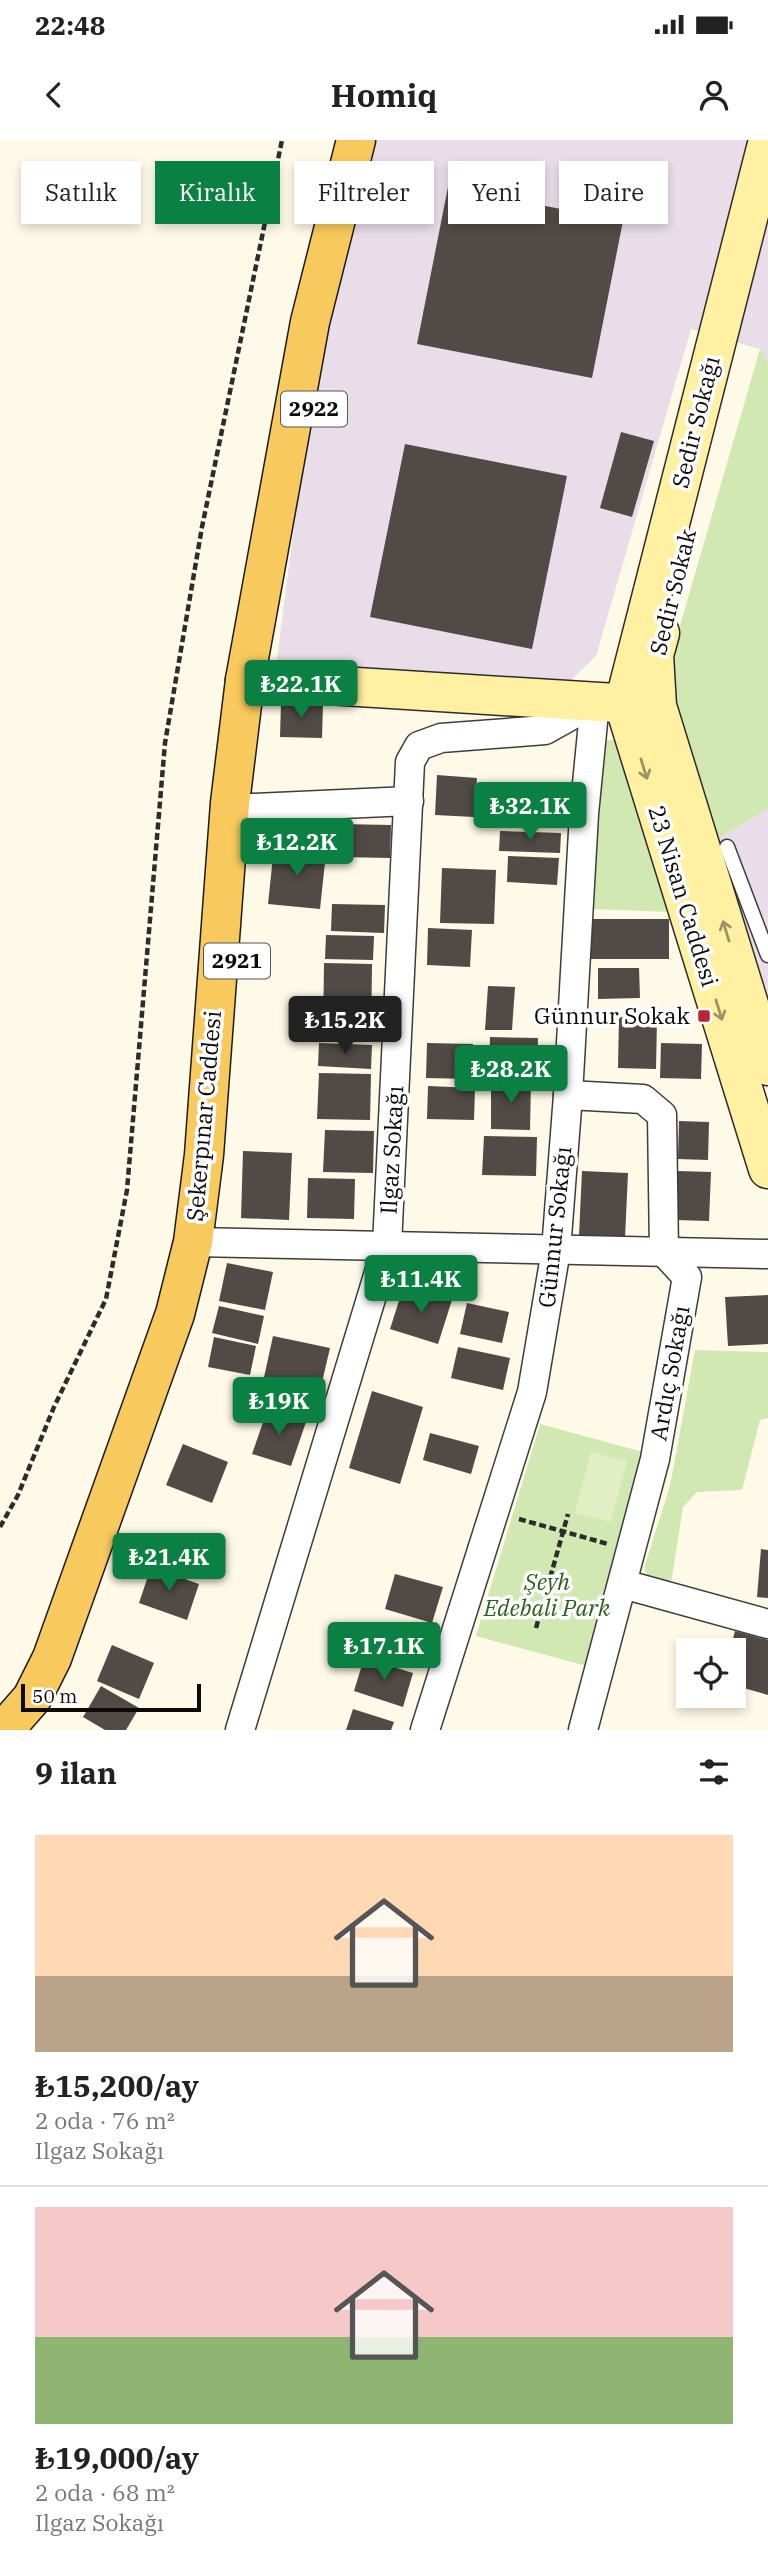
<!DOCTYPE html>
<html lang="tr">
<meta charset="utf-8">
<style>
:root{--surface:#fff;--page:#f2f2f2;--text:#222;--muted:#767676;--line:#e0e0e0;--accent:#0b8043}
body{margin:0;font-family:"IBM Plex Serif",serif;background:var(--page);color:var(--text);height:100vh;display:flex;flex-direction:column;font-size:26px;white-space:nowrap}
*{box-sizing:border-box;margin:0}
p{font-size:23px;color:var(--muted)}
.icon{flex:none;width:38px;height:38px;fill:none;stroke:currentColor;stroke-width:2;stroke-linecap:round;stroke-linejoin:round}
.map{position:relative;height:1590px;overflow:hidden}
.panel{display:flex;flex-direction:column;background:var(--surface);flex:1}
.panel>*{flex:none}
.banner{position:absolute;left:21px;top:21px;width:726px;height:63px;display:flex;gap:14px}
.controls{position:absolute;left:676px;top:1498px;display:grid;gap:14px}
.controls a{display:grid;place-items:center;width:70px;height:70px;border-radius:0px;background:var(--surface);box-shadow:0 4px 10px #0003;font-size:35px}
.scale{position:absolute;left:21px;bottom:18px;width:180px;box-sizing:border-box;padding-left:7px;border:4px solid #0a0a0a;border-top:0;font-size:19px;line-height:24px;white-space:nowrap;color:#0a0a0a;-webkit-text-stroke:5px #fff;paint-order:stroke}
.price{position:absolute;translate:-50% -60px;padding:0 16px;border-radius:7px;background:var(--accent);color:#fff;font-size:23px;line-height:46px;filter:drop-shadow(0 2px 4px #0008)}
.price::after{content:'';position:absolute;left:50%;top:42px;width:21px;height:16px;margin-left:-10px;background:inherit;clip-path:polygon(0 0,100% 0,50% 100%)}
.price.active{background:#222;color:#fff}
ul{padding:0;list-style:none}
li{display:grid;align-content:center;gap:14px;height:371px;padding:0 35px}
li+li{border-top:2px solid var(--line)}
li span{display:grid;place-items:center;height:217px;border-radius:0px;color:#555}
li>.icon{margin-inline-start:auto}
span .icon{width:126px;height:126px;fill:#fffc;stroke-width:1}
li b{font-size:30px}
h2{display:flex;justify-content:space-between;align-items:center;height:84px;padding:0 35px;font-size:30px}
.tag{padding:0 24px;border-radius:0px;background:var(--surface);box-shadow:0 4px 10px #0003;font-size:24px;line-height:63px}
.tag.active{background:var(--accent);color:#fff}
.status{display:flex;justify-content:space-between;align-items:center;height:49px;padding:0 35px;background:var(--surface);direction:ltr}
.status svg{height:19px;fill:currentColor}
header{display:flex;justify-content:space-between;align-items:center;height:91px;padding:0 35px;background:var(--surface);font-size:32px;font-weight:800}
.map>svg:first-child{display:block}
.industrial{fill:#e8dde9}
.green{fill:#d1e8b2}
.pitch{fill:#e2efc4}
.building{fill:#524a46}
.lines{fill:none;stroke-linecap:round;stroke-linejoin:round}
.lane-casing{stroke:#3d3d3d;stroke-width:17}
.street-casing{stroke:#3d3d3d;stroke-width:31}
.secondary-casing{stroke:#2c2c2c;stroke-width:41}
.primary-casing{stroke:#1b1b1b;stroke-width:41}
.path{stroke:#2c2c2c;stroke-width:4.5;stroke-dasharray:7 3.5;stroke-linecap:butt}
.lane{stroke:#fff;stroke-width:14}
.street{stroke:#fff;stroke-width:28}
.secondary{stroke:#fff0a2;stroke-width:38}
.primary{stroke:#f8ca5d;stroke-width:38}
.oneway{stroke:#9d9465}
.poi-dot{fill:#b82433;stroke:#fff;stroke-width:2.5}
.labels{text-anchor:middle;stroke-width:7;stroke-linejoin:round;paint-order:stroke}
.shield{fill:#fff;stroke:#545454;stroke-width:2}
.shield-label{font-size:21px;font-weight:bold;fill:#0a0a0a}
.street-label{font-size:23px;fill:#0a0a0a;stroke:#fff}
.poi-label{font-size:23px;fill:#0a0a0a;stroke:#fff;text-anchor:end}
.park-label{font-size:23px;font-style:italic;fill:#2e601c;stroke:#fff}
</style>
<div class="status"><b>22:48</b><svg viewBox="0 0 49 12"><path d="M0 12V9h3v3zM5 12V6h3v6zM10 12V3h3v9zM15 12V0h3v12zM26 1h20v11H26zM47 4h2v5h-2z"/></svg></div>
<header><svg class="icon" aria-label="back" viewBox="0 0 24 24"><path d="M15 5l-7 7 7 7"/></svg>Homiq<svg class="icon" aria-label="person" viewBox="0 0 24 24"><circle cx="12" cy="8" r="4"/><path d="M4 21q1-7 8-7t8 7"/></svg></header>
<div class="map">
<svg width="768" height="1590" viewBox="0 0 768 1590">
<rect width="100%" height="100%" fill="#fff9e7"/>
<g class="industrial">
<path d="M368 0H768V223L760 209 691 189 596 516 566 545 276 527 320 183Z"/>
<path d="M768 669V868L712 702Z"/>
</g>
<g class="green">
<path d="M760 209 768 223V669L712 702 673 563V510Z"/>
<path d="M601 600H616L672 772 590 769Z"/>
<path d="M695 1210 768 1212V1278L760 1280 742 1350 697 1352 683 1367 671 1444 649 1441 644 1428 670 1346Z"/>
<path d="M540 1284 643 1312 587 1526 476 1496Z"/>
</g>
<path class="pitch" d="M591 1312 627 1321 611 1382 575 1373Z"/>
<g class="building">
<path d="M448 47 623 81 592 238 417 204Z"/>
<path d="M621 292 654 301 632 377 600 368Z"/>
<path d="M405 304 567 336 532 509 370 477Z"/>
<path d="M281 562 323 564 322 598 280 597Z"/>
<path d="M437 635 477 638 474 677 435 675Z"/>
<path d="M340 684 391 685 390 718 340 717Z"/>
<path d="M500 691 561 693 560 713 499 711Z"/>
<path d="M274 707 326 713 320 769 268 764Z"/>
<path d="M508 716 559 718 557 745 507 742Z"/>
<path d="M442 728 496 730 494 784 440 783Z"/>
<path d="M332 764 385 765 384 793 331 791Z"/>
<rect x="590" y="779" width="79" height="40"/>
<path d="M428 788 472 790 470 827 427 825Z"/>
<path d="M326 795 374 796 373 820 325 819Z"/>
<path d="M324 823 372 824 371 900 323 899Z"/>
<path d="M598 828H639L640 858 598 859Z"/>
<path d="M488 846 515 847 512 890H485Z"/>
<path d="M619 877 657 878 656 929 618 928Z"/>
<path d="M490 897 538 898 537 934 489 933Z"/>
<path d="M319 903 372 905 371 929 318 926Z"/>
<path d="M427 903 473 904 472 939 426 938Z"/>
<path d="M661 903 702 904 701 939 660 938Z"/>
<path d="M319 933 371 934 370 980 317 979Z"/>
<path d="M491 940H531L530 990 491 989Z"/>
<path d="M428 946 475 948 474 980 427 979Z"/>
<path d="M679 981 709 982 708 1020 678 1019Z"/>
<path d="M325 990 374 991 373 1033 323 1032Z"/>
<path d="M484 996 537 997 536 1036 482 1035Z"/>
<path d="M243 1011 292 1013 289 1080 241 1078Z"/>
<path d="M582 1031 628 1033 625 1098 579 1095Z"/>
<path d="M678 1031 711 1032 709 1081 676 1080Z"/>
<path d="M308 1038 355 1039 354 1079 307 1078Z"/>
<path d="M227 1123 273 1132 265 1170 219 1161Z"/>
<path d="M404 1145 452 1160 438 1204 390 1189Z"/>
<path d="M768 1155V1204L728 1206 725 1157Z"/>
<path d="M467 1163 509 1172 502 1203 460 1194Z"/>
<path d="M219 1166 264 1176 258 1204 212 1193Z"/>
<path d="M273 1196 330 1208 319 1255 263 1242Z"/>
<path d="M214 1197 256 1206 250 1235 208 1227Z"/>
<path d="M458 1207 510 1218 503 1250 451 1238Z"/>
<path d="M372 1251 423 1267 400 1344 349 1328Z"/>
<path d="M268 1268 306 1282 291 1326 252 1314Z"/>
<path d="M430 1293 479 1306 471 1334 423 1320Z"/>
<path d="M183 1304 228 1322 212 1363 166 1345Z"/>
<path d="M761 1409 768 1410V1458L757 1457Z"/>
<path d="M151 1427 199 1444 187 1480 139 1463Z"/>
<path d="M395 1434 443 1447 432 1483 385 1469Z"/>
<path d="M735 1491 768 1500V1555L733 1545V1510H730Z"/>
<path d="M112 1505 154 1523 139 1559 97 1541Z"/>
<path d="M364 1518 413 1533 403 1567 354 1551Z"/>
<path d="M101 1546 139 1568 126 1590H105L83 1577Z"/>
<path d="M353 1569 394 1582 391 1590H346Z"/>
</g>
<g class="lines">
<defs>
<path id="lane" d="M727 707 768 815"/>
<g id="street">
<path d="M252 668 409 661"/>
<path d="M568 955 643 959 662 975 664 1112 687 1137 655 1319 583 1590"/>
<path d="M193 1102 768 1114"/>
<path d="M623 1444 768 1484"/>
<path d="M240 1590 387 1106 410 622 419 606 441 598 545 590 595 562"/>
<path d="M425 1590 532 1252 556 1110 568 955 584 674 595 562"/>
</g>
<g id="secondary">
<path d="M768 0 624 564 768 1029"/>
<path d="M660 493 654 515 657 566 768 926"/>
<path d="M245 540 648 565"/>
</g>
<path id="primary" d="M4 1590 32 1558 52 1518 175 1174 193 1102 204 1015 230 663 245 540 310 182 356 0"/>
</defs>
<use href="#lane" class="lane-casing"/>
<use href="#street" class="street-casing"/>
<use href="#secondary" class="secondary-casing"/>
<use href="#primary" class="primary-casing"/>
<g class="path">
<path d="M519 1379 608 1404"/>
<path d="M0 1387 18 1355 54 1267 106 1159 127 1050 165 603 202 387 282 0"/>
<path d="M536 1488 568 1374"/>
</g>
<use href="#lane" class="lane"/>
<use href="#street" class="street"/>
<use href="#secondary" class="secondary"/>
<use href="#primary" class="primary"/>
</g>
<defs><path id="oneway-shaft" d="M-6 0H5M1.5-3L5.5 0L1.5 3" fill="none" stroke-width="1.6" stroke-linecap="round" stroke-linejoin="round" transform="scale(1.75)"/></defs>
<g class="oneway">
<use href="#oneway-shaft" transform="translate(644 629) rotate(73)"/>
<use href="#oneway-shaft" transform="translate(726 791) rotate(-107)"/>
<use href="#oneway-shaft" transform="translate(719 870) rotate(73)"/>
</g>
<rect class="poi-dot" x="697" y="869" width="14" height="14" rx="3.5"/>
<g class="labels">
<g class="shield">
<rect x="281" y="251.5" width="66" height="35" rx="5"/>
<rect x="204" y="803.5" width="66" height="35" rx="5"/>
</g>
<g class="shield-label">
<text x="314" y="276">2922</text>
<text x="237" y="828">2921</text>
</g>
<g class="street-label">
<text transform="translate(696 282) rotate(-76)" y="8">Sedir Sokağı</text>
<text transform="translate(673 452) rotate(-76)" y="8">Sedir Sokak</text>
<text transform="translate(683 756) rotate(73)" y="8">23 Nisan Caddesi</text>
<text transform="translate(204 976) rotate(-85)" y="8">Şekerpınar Caddesi</text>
<text transform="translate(392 1010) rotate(-87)" y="8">Ilgaz Sokağı</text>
<text transform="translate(555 1087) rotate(-84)" y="8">Günnur Sokağı</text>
<text transform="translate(670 1233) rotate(-80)" y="8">Ardıç Sokağı</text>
</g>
<g class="poi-label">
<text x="690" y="884">Günnur Sokak</text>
</g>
<g class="park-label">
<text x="547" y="1450">Şeyh<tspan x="547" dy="26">Edebali Park</tspan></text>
</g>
</g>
</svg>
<div class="controls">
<a><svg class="icon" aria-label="locate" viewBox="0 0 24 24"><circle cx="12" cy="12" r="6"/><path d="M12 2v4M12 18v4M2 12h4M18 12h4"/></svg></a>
</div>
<div class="scale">50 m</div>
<b class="price" style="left:301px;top:580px">₺22.1K</b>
<b class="price" style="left:530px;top:702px">₺32.1K</b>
<b class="price" style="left:297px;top:738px">₺12.2K</b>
<b class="price active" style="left:345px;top:916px">₺15.2K</b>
<b class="price" style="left:511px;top:965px">₺28.2K</b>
<b class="price" style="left:421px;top:1175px">₺11.4K</b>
<b class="price" style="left:279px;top:1297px">₺19K</b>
<b class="price" style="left:169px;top:1453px">₺21.4K</b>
<b class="price" style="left:384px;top:1542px">₺17.1K</b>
<div class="banner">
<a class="tag">Satılık</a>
<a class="tag active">Kiralık</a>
<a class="tag">Filtreler</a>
<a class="tag">Yeni</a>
<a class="tag">Daire</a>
</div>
</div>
<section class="panel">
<h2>9 ilan<svg class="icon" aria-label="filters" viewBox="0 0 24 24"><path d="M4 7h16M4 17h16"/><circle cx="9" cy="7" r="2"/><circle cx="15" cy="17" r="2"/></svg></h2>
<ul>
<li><span style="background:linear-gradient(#ffd9b3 65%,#b9a48a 0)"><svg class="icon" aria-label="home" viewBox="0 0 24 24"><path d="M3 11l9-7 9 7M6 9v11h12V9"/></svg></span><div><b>₺15,200/ay</b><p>2 oda · 76 m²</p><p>Ilgaz Sokağı</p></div></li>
<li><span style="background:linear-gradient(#f6c9c9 60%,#8fb573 0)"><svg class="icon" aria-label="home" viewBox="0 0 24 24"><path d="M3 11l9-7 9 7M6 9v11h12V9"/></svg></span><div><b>₺19,000/ay</b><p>2 oda · 68 m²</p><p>Ilgaz Sokağı</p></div></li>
</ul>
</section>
